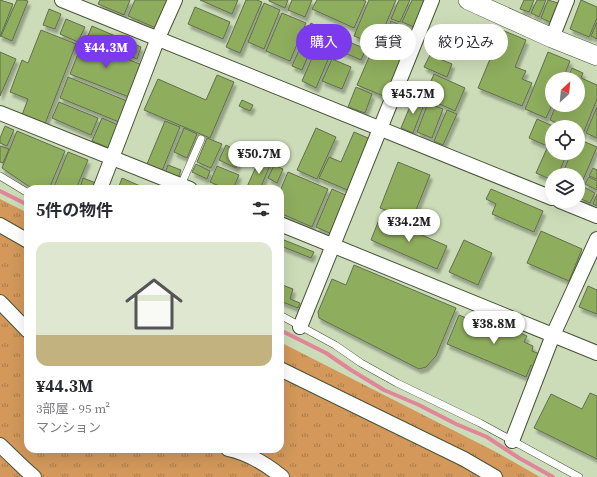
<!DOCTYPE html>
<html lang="ja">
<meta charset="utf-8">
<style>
:root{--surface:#fff;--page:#f7f7f7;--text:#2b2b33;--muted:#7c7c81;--line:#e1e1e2;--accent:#7c3aed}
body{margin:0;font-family:"Source Serif 4","Noto Sans JP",serif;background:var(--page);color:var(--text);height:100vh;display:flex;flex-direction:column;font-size:15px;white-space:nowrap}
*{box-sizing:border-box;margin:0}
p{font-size:13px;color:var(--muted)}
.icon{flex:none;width:22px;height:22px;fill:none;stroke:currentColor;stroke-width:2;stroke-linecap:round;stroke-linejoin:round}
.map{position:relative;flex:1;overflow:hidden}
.sheet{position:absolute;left:24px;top:185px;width:260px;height:268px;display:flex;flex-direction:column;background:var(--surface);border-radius:12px;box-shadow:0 4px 16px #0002}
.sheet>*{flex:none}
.banner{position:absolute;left:296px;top:24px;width:241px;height:36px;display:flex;gap:8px}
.needle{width:26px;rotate:26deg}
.tools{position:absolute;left:545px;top:72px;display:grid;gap:8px}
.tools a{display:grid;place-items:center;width:40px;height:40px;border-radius:50%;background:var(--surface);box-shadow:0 4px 16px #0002;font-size:20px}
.price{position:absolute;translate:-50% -34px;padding:0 9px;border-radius:14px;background:#fff;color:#222;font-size:13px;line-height:26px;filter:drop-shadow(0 1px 2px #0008)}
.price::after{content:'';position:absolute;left:50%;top:24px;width:12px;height:9px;margin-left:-6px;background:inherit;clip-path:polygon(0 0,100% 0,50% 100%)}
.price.selected{background:var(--accent);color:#fff}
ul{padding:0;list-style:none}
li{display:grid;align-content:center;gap:8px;height:212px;padding:0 12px}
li+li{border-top:1px solid var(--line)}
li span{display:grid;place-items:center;height:124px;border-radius:12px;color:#555}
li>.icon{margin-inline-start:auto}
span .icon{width:72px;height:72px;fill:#fffc;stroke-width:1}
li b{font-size:17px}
h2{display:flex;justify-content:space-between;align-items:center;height:48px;padding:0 12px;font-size:17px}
.chip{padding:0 14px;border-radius:18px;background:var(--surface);box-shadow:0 4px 16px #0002;font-size:14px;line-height:36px}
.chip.selected{background:var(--accent);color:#fff}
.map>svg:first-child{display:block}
.grass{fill:url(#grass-tufts)}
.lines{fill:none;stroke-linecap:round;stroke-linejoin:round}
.stream{stroke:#e18699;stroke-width:4}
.building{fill:#8ead5d;stroke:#616e4e;filter:url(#shadow)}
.lane-casing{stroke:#475435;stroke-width:8}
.street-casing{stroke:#475435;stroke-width:16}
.secondary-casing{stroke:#475435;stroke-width:20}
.lane{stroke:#fff;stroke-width:7}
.street{stroke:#fff;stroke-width:14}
.secondary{stroke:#fff;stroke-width:19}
</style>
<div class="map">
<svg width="597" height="477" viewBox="0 0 597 477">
<defs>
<pattern id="grass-tufts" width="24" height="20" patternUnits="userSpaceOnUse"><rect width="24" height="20" fill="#d3985a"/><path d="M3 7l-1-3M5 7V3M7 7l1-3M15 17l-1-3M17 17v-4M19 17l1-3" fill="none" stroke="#ab7c4a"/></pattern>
<filter id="shadow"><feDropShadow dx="2.5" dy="4.5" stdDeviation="1" flood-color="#0004"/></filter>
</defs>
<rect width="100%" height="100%" fill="#ccdcb8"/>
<path class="grass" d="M0 199 28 213V449H280V342L496 452 540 477H0Z"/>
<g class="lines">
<g class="stream">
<path d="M0 191 28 205"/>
<path d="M280 330 326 353 351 370 384 390 419 405 456 424 487 437 519 458 553 477"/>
</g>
</g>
<g class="building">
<path d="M0 0 13 4 0 37Z"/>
<path d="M17 0H24L28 1 12 41 1 36Z"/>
<path d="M100 0H130L124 15 98 4Z"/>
<path d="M135 0H168L156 28 128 16Z"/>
<path d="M200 0H238L232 14Z"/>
<path d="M246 0H257L262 2 240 53 226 47Z"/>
<path d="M269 0H288L285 8 269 1Z"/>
<path d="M292 0H312L305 17 288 10Z"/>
<path d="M317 0H362L366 1 354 28 312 9Z"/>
<path d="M369 0H396L377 45 354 36Z"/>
<path d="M399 0H410L400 22 391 19Z"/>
<path d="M412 0H421L427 3 416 28 402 22Z"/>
<path d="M524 0H534L529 12 520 9Z"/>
<path d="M537 0H546L539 17 531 13Z"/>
<path d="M548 0 558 3 550 22 541 18Z"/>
<path d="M581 0 597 7V18L589 37 570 29Z"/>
<path d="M264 3 280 10 264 49 248 42Z"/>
<path d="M195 7 230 22 223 39 188 24Z"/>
<path d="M49 9 61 14 55 29 43 25Z"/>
<path d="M282 13 306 23 290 61 266 51Z"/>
<path d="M66 19 85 27 78 42 60 34Z"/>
<path d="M391 21 414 31 403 57 380 47Z"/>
<path d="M597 22V39L591 36Z"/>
<path d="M311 23 320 28 302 70 292 66Z"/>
<path d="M92 26 141 47 137 59 87 38Z"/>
<path d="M325 28 339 34 316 88 302 81Z"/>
<path d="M41 30 76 44 45 124 22 115 28 99 10 92 22 60 28 63Z"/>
<path d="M502 30 526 40 515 67 526 71 522 79 532 83 522 106 478 88Z"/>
<path d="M342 39 366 49 361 60 338 50Z"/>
<path d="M83 41 142 65 129 97 70 74Z"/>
<path d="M373 48 404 61 388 98 357 85Z"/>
<path d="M0 52 16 59 0 96Z"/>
<path d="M548 52 570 61 563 79H552V105L546 118 525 109Z"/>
<path d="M430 55 452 64 447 77 424 67Z"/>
<path d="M332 59 351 67 342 89 322 81Z"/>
<path d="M572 68 583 73 581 78 597 85V99L583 134 578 132V127H566L550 120 556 105H578V79H567Z"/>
<path d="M434 74 465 88 455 111 424 97Z"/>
<path d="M217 75 234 82 210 138 144 110 158 79 206 100Z"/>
<path d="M68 77 127 101 119 122 60 98Z"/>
<path d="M356 87 372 94 365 113 348 107Z"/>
<path d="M414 97 425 102 413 133 401 128Z"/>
<path d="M242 100 253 105 250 111 239 106Z"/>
<path d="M59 102 98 118 91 135 52 118Z"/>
<path d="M428 103 443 109 432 138 417 132Z"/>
<path d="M597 107V138L586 133Z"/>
<path d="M447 110 457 114 443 145 434 141Z"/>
<path d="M102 118 118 125 109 148 92 141Z"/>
<path d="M537 119 553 126 545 145 529 138Z"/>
<path d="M165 121 180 127 162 171 147 164Z"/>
<path d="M5 126 14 130 7 146 0 143V138Z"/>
<path d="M184 128 197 134 187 158 174 152Z"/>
<path d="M316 128 336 137 317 179 297 170Z"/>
<path d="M17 131 65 151 49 189H34L30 187 2 168Z"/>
<path d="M354 132 375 141 352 192 319 178 329 157 341 162Z"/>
<path d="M552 137V153H567L558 175H552V180L536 173Z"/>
<path d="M207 138 222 144 211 168 197 162Z"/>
<path d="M578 139 597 147 580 187 578 186V175H562L571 153H578Z"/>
<path d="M226 145 243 154 236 168 219 160Z"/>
<path d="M0 146 9 149 3 163 0 162Z"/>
<path d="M68 152 88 160 76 189H53Z"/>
<path d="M260 158 271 163 260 189H246Z"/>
<path d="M398 162 430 175 412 220 380 208Z"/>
<path d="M196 164 210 171 207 179 192 172Z"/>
<path d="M168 165 181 170 178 178 165 173Z"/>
<path d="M274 165 283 169 277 183 268 178Z"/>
<path d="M217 166 239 175 233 189H226L210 182Z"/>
<path d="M593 168 597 170V179L589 176Z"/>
<path d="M288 172 328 189 312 227 280 213V191Z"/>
<path d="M589 177 597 181V190L585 184Z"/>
<path d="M83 178 96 183 93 189 81 185Z"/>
<path d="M122 178 147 189H118Z"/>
<path d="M584 187 595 193 590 203 579 198Z"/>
<path d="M332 189 350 197 334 235 316 227Z"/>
<path d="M491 189 543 211 534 232 492 214 496 204 486 199Z"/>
<path d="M597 194V206L593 204Z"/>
<path d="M380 217 447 246 437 269 371 240Z"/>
<path d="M541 231 582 249 569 281 527 263Z"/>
<path d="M284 240 314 252 311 258 281 246Z"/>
<path d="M464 240 492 253 478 285 449 272Z"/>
<path d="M354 265 456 308 436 356 426 367 419 369 319 318 318 312 332 279 346 285Z"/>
<path d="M280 284 293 289 290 299 300 303 298 308 280 301Z"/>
<path d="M588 286 597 290V314L579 307Z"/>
<path d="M459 315 490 328 493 321 527 336 524 342 533 346 532 351 540 354 534 367 531 365 526 377 447 344Z"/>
<path d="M590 393 597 396V459L534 428 551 394 582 409Z"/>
</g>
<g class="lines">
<defs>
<g id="lane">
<path d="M0 176 28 193"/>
<path d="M181 185 201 139"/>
<path d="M280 315 335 345 361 363 397 383 480 423 579 477"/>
</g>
<g id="street">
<path d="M62 0 552 198"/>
<path d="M552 38 567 0"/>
<path d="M0 113 190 189"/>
<path d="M100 189 158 38 175 0"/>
<path d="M560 201 597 216"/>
<path d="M280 224 597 353"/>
<path d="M0 225 28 241"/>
<path d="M0 302 28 331"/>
<path d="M300 327 432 0"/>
<path d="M280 369 464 459 495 477"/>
<path d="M512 441 553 335 597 239"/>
<path d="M0 445 25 469 34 477"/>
<path d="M228 449C247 453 266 464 282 477"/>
</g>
<path id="secondary" d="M468 0 552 38 597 56"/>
</defs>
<use href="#lane" class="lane-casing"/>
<use href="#street" class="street-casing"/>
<use href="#secondary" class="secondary-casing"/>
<use href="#lane" class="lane"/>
<use href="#street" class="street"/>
<use href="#secondary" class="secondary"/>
</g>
</svg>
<div class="tools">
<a><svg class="needle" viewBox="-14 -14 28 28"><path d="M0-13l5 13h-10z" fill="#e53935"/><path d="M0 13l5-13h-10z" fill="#7c7c81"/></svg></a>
<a><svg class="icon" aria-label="locate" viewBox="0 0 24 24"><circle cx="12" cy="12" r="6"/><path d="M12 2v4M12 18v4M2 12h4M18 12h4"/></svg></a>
<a><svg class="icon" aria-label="layers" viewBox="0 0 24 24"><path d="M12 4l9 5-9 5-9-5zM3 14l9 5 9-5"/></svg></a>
</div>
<b class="price selected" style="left:106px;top:69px">¥44.3M</b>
<b class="price" style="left:413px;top:115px">¥45.7M</b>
<b class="price" style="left:259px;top:175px">¥50.7M</b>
<b class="price" style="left:409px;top:243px">¥34.2M</b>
<b class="price" style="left:494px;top:345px">¥38.8M</b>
<div class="banner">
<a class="chip selected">購入</a>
<a class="chip">賃貸</a>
<a class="chip">絞り込み</a>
</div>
<section class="sheet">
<h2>5件の物件<svg class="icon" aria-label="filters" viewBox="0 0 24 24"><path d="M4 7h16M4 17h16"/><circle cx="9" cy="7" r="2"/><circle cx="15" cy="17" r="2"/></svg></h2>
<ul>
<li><span style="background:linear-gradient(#dfe7d0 75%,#c2b280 0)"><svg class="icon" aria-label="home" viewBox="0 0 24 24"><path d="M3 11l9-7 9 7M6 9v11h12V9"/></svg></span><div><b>¥44.3M</b><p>3部屋 · 95 m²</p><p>マンション</p></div></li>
</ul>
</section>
</div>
